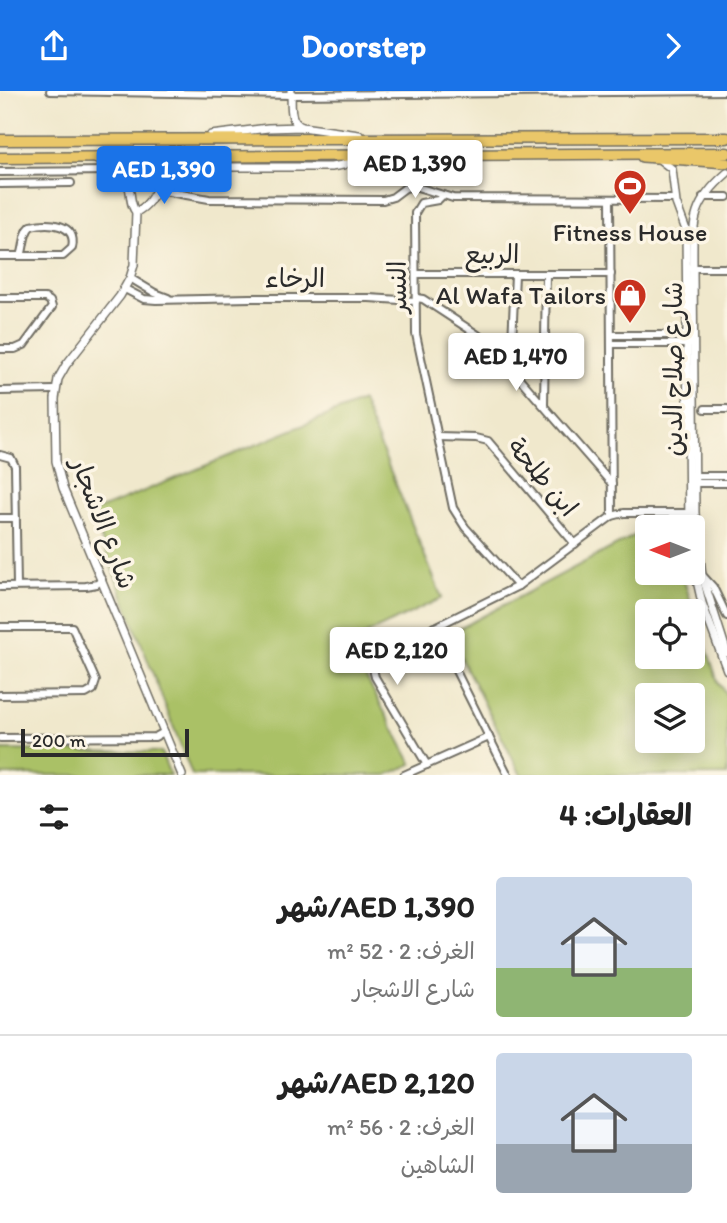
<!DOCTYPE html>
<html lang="ar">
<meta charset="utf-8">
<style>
:root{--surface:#fff;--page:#f6f6f6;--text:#222;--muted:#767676;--line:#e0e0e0;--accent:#1a73e8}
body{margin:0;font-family:Itim,"Playpen Sans Arabic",sans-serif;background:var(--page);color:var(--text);direction:rtl;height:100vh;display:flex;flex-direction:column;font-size:26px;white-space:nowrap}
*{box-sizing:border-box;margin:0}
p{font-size:23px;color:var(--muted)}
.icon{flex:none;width:38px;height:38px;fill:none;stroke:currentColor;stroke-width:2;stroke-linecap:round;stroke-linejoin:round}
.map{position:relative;height:684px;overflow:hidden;direction:ltr}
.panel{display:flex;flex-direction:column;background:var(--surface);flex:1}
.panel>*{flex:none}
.needle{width:46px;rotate:270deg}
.fabs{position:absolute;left:635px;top:424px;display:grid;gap:14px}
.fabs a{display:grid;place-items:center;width:70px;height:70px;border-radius:7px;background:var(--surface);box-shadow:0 4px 18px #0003;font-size:35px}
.scale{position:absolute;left:21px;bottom:18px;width:168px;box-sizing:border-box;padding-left:7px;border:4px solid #2b2b2b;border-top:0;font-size:19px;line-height:24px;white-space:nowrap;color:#2b2b2b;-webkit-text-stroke:5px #fcf5e5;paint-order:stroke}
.price{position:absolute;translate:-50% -60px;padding:0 16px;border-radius:7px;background:#fff;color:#222;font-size:23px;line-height:46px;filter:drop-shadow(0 2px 4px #0008)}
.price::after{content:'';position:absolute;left:50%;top:42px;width:21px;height:16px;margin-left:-10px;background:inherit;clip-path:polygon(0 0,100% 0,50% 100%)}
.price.current{background:var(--accent);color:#fff}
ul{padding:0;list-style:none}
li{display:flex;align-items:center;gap:21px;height:175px;padding:0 35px}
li+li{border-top:2px solid var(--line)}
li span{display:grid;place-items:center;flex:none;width:196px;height:140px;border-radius:7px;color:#555}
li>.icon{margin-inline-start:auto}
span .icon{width:84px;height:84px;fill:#fffc;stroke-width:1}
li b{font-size:30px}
h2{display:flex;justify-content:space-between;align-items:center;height:84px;padding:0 35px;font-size:30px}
header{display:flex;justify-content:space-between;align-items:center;height:91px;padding:0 35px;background:var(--accent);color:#fff;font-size:32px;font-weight:700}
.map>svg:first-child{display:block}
.green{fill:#aac166;stroke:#6a7648;stroke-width:2;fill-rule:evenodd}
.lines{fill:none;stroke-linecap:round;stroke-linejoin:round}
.minor-casing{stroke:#706d63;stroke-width:10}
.tertiary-casing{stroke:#706d63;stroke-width:10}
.primary-casing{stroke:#706d63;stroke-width:12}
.trunk-casing{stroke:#706d63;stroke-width:13}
.minor{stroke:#fff;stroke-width:6}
.tertiary{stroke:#fff;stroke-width:7}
.primary{stroke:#eac769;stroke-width:9}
.trunk{stroke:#eac769;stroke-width:10}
.labels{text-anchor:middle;stroke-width:7;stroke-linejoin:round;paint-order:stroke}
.poi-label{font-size:26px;fill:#2b2b2b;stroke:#fcf5e5}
.street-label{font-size:26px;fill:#2b2b2b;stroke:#fcf5e5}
</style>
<header><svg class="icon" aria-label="forward" viewBox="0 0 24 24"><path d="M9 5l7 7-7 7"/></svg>Doorstep<svg class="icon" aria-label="share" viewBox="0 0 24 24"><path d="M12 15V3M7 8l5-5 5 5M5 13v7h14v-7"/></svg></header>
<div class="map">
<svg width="727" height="684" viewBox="0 0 727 684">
<rect width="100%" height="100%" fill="#fcf5e5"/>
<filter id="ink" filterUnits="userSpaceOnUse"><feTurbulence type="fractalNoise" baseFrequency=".0143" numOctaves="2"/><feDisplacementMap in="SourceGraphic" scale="14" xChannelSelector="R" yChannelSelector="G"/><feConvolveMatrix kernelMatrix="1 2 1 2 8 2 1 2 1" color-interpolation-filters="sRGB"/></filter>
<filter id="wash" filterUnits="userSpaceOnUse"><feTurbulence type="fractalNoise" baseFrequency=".00686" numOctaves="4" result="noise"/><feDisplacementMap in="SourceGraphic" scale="28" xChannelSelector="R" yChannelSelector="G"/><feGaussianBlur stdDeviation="1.57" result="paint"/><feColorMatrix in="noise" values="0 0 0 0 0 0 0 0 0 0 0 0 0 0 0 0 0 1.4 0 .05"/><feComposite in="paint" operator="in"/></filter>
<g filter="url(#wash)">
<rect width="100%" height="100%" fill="#f0e8cc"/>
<g class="green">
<path d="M362 310 442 507 348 552 412 673 387 684H192L91 422Z"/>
<path d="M647 438 648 481H681L718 591 727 605V684H521L449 543ZM648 520H693V565H648ZM648 604H693V649H648Z"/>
<path d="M0 659 161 661 170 684H0Z"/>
</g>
</g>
<g filter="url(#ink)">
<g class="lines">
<defs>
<g id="minor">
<path d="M50 0 292 4 727 0"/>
<path d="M0 81 116 80"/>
<path d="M0 93 71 92"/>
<path d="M158 99 209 108 383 109 393 106 405 97 414 95 453 107 675 108"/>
<path d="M442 105 438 109 421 112 415 122 416 243 453 417 465 436 518 495"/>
<path d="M703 106H727"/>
<path d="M610 108 612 425"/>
<path d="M0 165H63L72 157C78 132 48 131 31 135 23 142 25 155 21 165"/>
<path d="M690 177H727"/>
<path d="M416 183H611"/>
<path d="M130 187 155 202 168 207"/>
<path d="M125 198 144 208 156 209 250 207H369L416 210"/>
<path d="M0 207H45L50 210 52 216 24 254 15 258H0"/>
<path d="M416 207 423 208 478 244 492 256 612 393"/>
<path d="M611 244H691"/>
<path d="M611 253H690"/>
<path d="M511 275 515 183"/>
<path d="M0 300 55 299"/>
<path d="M544 314 546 183"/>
<path d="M705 318H727"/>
<path d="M438 346 476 347 488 350 575 453"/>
<path d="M0 364 11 367 15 375 17 495"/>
<path d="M690 385H727"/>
<path d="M690 392H727"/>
<path d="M0 427H16"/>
<path d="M703 485 713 496 727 525"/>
<path d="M0 496 86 495 97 493 102 489"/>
<path d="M0 536H72L96 590 93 599 86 603 0 604"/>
<path d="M434 536 508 684"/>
<path d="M0 647 155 646 164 641"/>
<path d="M427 674 375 586C372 576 373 570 381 563L518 495 612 425 624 422H691"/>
<path d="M404 684 489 646"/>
</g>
<g id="tertiary">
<path d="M291 0C292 13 288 30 302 36"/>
<path d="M211 44 268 37 302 36 359 44"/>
<path d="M95 68C106 72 124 81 128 93 132 103 129 113 136 121L134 174 130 187 120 205 66 274 58 288 55 308 56 370 63 397 182 684"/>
<path d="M659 68 672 78 676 112 686 139 689 436"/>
<path d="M727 82C690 114 693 132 693 177L695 422 702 484 727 562"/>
<path d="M136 121C158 110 156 87 173 76H331L343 74 362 65"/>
<path d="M693 472 702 512 727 579"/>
</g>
<path id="primary" d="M642 66 727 72"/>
<g id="trunk">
<path d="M0 49 727 47"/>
<path d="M0 67 727 62"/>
</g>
</defs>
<use href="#minor" class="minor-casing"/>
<use href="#tertiary" class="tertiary-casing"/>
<use href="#primary" class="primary-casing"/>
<use href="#trunk" class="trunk-casing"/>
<use href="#minor" class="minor"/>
<use href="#tertiary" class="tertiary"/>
<use href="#primary" class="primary"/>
<use href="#trunk" class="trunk"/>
</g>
</g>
<defs>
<symbol id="stadium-pin" viewBox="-11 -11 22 30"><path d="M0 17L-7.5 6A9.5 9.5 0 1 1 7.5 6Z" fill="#c8321e" stroke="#fcf5e5"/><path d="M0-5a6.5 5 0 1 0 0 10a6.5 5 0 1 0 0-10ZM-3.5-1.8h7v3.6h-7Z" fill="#fff"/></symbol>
<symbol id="shop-pin" viewBox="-11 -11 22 30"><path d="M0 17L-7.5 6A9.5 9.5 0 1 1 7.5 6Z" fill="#c8321e" stroke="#fcf5e5"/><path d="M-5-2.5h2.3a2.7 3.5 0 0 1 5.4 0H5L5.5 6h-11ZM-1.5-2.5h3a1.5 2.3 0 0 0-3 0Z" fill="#fff"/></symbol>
</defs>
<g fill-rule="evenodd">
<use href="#stadium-pin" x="611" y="76" width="38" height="52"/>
<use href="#shop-pin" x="611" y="185" width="38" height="52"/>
</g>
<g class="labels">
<g class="poi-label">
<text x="630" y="150">Fitness House</text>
<text x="606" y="213" text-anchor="end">Al Wafa Tailors</text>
</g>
<g class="street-label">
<text x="492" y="172">الربيع</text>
<text x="295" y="196">الرخاء</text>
<text transform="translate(397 196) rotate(-91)" y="9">النسر</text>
<text transform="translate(673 278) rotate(-90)" y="9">شارع صلاح الدين</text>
<text transform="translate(543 386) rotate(50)" y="9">ابن طلحة</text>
<text transform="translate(104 432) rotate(69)" y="9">شارع الاشجار</text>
</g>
</g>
</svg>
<div class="fabs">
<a><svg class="needle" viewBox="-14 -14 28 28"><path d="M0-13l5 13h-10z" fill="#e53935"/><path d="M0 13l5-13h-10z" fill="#767676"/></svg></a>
<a><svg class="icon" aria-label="locate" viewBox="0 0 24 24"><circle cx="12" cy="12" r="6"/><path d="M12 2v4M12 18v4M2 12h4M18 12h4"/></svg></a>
<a><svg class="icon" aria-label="layers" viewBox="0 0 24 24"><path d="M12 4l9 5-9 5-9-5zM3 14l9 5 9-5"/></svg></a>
</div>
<div class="scale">200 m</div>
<b class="price" style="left:415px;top:109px">AED 1,390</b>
<b class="price current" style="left:164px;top:115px">AED 1,390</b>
<b class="price" style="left:516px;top:302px">AED 1,470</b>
<b class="price" style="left:397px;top:596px">AED 2,120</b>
</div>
<section class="panel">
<h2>العقارات: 4<svg class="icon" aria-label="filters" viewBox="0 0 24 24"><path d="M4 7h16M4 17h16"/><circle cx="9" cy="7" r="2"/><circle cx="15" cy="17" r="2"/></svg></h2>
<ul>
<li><span style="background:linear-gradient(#c9d6e8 65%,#8fb573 0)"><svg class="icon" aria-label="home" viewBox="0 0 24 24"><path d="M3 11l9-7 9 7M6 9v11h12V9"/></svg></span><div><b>AED 1,390/شهر</b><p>الغرف: 2 · 52 m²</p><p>شارع الاشجار</p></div></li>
<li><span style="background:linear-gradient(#c9d6e8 65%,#9aa5b1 0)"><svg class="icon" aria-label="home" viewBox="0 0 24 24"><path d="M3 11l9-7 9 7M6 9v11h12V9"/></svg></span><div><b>AED 2,120/شهر</b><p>الغرف: 2 · 56 m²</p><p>الشاهين</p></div></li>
</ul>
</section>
